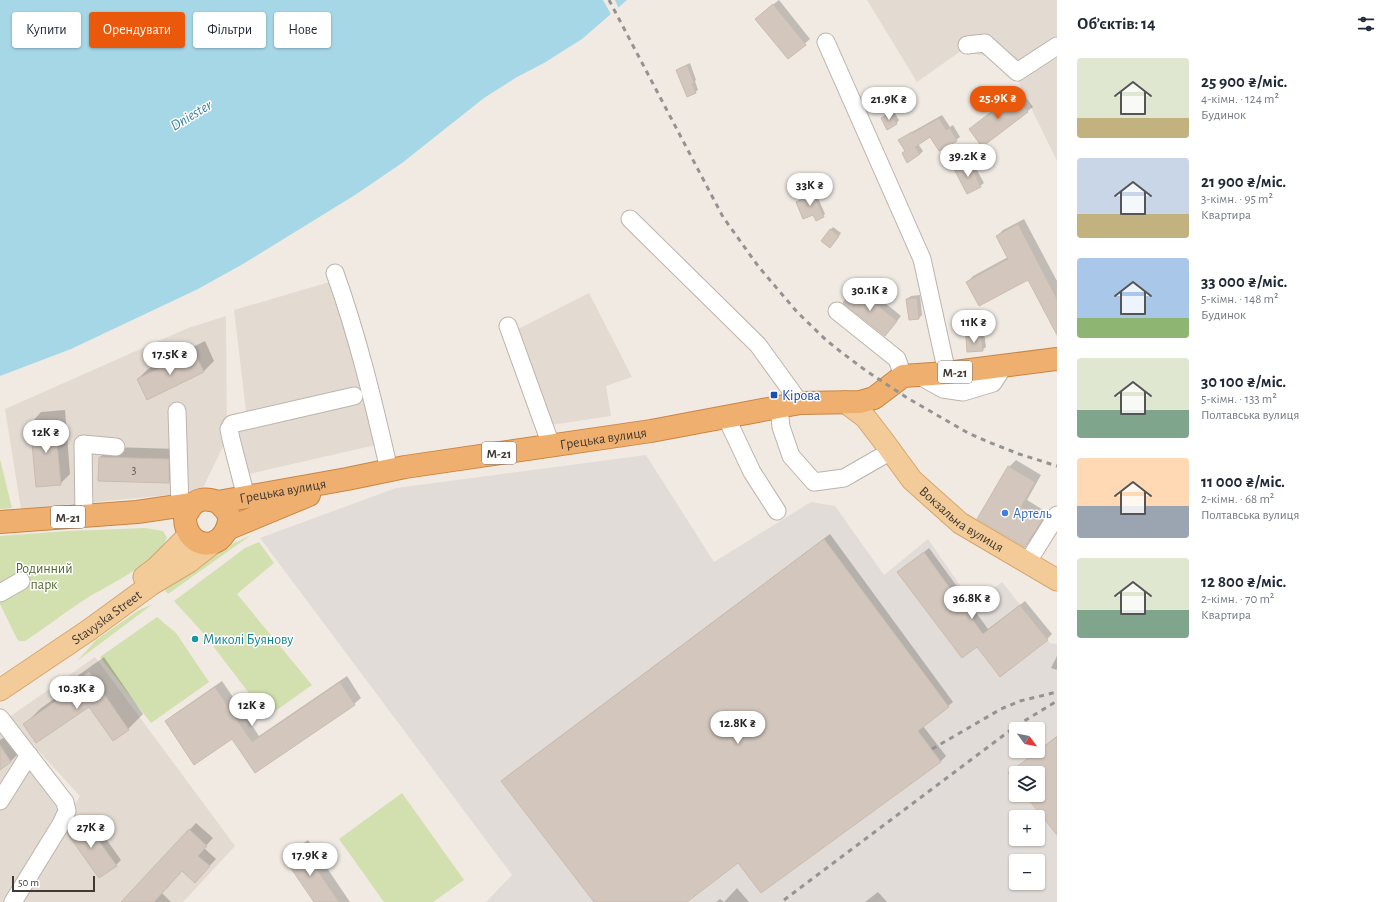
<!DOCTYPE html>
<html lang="uk">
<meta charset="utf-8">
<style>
:root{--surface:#fff;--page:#f6f6f7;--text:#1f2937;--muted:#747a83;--accent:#ea580c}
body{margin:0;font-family:"Alegreya Sans",sans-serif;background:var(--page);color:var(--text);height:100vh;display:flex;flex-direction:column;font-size:15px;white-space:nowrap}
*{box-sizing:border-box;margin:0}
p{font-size:13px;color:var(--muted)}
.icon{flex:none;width:22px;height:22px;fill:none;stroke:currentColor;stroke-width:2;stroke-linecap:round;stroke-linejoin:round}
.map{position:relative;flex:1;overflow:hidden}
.details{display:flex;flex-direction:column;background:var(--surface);width:340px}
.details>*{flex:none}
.top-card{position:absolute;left:12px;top:12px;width:380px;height:36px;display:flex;gap:8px}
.needle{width:26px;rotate:122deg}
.controls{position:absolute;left:1009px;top:722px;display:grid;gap:8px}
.controls a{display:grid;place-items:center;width:36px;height:36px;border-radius:4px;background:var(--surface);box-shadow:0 1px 3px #0004;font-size:20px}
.scale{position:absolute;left:12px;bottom:10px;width:83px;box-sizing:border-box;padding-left:4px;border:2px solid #413a34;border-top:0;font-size:11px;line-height:14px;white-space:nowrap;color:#413a34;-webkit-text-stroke:3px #fff;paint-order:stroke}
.price{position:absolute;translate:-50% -34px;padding:0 9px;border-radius:14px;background:#fff;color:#222;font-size:13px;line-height:26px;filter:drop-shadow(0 1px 2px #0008)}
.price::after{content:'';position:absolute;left:50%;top:24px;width:12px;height:9px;margin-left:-6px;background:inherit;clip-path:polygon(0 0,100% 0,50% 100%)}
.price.active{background:var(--accent);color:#fff}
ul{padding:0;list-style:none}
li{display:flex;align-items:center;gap:12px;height:100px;padding:0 20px}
li span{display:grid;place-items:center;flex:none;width:112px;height:80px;border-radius:4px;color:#555}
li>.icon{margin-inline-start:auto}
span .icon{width:48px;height:48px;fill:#fffc;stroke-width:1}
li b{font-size:17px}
h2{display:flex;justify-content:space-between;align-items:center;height:48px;padding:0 20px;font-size:17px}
.chip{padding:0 14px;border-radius:4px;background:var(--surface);box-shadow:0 1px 3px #0004;font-size:14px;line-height:36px}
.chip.active{background:var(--accent);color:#fff}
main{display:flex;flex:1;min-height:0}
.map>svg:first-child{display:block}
.residential{fill:#e3dbd2}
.industrial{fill:#e2dcd8;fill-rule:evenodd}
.green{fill:#d2e0b0}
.water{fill:#a5d7e7}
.pier{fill:#f0eae3}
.shadow{fill:#0003}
.building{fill:#d3c7bd;stroke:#cabbae}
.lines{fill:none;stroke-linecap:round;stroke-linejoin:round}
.minor-casing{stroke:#bdb3aa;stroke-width:19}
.major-casing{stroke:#d6a56b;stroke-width:23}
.highway-casing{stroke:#cc8341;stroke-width:24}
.minor{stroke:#fff;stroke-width:17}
.major{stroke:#f3cb99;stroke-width:21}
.highway{stroke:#efb06f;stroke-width:22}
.rail{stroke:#939393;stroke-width:3;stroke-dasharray:5 5;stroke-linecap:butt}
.transit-dot{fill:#1a4fb4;stroke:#fff;stroke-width:1.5}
.shop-dot{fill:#3f7fe0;stroke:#fff;stroke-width:1.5}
.culture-dot{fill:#0f9aa8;stroke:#fff;stroke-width:1.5}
.labels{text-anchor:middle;stroke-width:3;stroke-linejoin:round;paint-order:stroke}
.number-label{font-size:12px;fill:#665d56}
.shield{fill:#fff;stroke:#7a7571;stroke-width:1}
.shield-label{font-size:13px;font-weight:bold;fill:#413a34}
.transit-label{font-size:14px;fill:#164399;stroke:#fff;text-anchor:start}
.street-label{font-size:14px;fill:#413a34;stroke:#fff}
.shop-label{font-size:14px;fill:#366cbe;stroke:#fff;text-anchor:start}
.park-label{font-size:14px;fill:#4f6c2e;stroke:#fff}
.culture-label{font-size:14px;fill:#0d838f;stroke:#fff;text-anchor:start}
.water-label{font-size:15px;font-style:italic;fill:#377f9a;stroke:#fff}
</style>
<main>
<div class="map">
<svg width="1057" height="902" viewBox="0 0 1057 902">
<rect width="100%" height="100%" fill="#f0eae3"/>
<g class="residential">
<path d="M867 0H1057V161L1017 79 986 56 961 51 917 82Z"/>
<path d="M333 281 380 444 249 474 229 417 246 411 234 310Z"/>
<path d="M589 293 632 377 606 386 611 416 551 425 514 331Z"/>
<path d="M226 316 227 438 201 492 21 509 5 409 188 328Z"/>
<path d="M95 657 235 846 183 902H19L80 796 8 718Z"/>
<path d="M0 727 61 806 58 823 8 902H0Z"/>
</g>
<path class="industrial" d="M646 455 714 562 811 502 835 506 884 575 928 539 973 604 1002 582 1050 643 1057 644V902H486L512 875 260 538 396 488ZM1016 729H1038V751H1016ZM1016 773H1038V795H1016ZM1016 817H1038V839H1016ZM1016 861H1038V883H1016Z"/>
<g class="green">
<path d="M0 459 12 508 0 509Z"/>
<path d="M145 528 163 531 167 538C156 564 107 585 84 600 64 613 45 628 25 641H19L17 639 0 604V536L68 531Z"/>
<path d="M251 535 168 594 163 588 226 547Z"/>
<path d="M259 542 274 563 237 594 312 685 267 717 204 634 174 601 245 548Z"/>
<path d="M153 604 77 661 96 640 139 610Z"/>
<path d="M157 617 176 633 209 682 151 723 100 657Z"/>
<path d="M402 793 464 880 433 902H384L339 839Z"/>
</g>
<path class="water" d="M0 0H627L582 39 544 63 517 77 484 98 402 163 355 195 243 264 198 289 71 349 0 376Z"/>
<path class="pier" d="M603 0H615L619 9 612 16Z"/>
<g class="shadow">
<path d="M779 0 810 39 788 58 761 14Z"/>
<path d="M690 63 696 80 695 81 698 90 695 92 677 70 680 68Z"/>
<path d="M1020 90 1033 107 982 145 970 129Z"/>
<path d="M893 110 899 120 896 124 882 119Z"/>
<path d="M942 115 950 127 953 125 960 137 956 140 939 150 930 136 918 144 923 151 920 154 906 150 903 137Z"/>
<path d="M971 159 984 183 980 186 955 169 958 166Z"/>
<path d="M815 191 825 214 823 216 814 214 797 202 806 197 808 194Z"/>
<path d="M1024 219 1057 281V322L1029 279 967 283 973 276 1008 257 997 236 1003 230Z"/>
<path d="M833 227 841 233 833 244 830 230Z"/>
<path d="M861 283 901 316 890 330 856 288Z"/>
<path d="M920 295 922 315 919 318 909 319 907 299 911 296Z"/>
<path d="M984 332 986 347 982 350 967 337 970 334Z"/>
<path d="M205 341 214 361 204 371 148 399 138 379 148 369Z"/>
<path d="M65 410 70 474 60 484 31 423 41 412Z"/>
<path d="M111 447 178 449 179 472 168 482 100 457Z"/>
<path d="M1016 460 1041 475 1027 500 1048 513 1032 539 1025 546 1009 467Z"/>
<path d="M830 534 953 702 923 726 946 756 941 761 761 892 738 862 685 902H595L507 776Z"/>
<path d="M929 548 988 629 1025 601 1052 634 1047 639 977 646 898 573Z"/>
<path d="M1057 656V670L1051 668Z"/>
<path d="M104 657 143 714 128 729 90 706 25 724 40 709 62 693 61 692 76 677Z"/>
<path d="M347 676 361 698 354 704 255 772 232 738 166 722 173 715 222 681 259 736Z"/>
<path d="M9 734 21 751 11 761 0 769V740Z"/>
<path d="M1057 736V833L1026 795H1038V773H1016V782L1009 773Z"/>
<path d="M89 815 121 860 116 865 71 829Z"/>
<path d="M196 823 213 838 204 848 216 859 201 875 183 870 162 893 171 902H123Z"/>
<path d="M308 840 350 902H315L285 858 292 851Z"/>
<path d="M737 888 749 902H716L720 899 724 902Z"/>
<path d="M878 892 887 902H865Z"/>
</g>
<g class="building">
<path d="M773 4 806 45 788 59 755 19Z"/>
<path d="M687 65 694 83 692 84 696 93 687 97 676 70Z"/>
<path d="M1015 94 1028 112 982 147 969 129Z"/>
<path d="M890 113 897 124 887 130 881 118Z"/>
<path d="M939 118 946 130 950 128 957 141 939 151 930 137 915 147 920 154 907 163 902 153 905 151 898 140 912 132 913 133Z"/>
<path d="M968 161 981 187 967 194 954 169Z"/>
<path d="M812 192 824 217 816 221 813 215 803 219 796 202 805 198 804 196Z"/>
<path d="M1018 224 1057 299V335L1028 280 979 306 966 282 1008 259 996 236Z"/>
<path d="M830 229 839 236 830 248 821 241Z"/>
<path d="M855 287 897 321 885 336 843 303Z"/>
<path d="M917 298 919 319 909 320 906 299Z"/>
<path d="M981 335 983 351 967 352 966 336Z"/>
<path d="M194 351 204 372 147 400 137 379Z"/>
<path d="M55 420 61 485 36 487 30 422Z"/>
<path d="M99 457 169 459V483L98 481Z"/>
<path d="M1008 466 1035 482 1021 507 1042 520 1025 547 977 519Z"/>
<path d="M824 539 949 707 918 731 941 762 761 893 738 863 687 902H594L501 781Z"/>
<path d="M924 552 983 634 1020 605 1048 640 1000 677 977 647 962 658 897 572Z"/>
<path d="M89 672 129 730 113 741 89 707 36 743 23 724 63 696 60 692Z"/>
<path d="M340 682 355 705 255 773 232 739 194 765 165 721 215 687 252 742Z"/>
<path d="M1057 737V835L1025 795H1038V773H1008Z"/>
<path d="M0 745 11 762 0 770Z"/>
<path d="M83 819 117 866 99 878 67 833 70 829Z"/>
<path d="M189 829 207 846 198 856 210 866 195 883 182 871 154 902H121Z"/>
<path d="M301 846 339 902H314L284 858Z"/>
</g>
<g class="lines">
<defs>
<g id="minor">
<path d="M826 42 922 259 947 373"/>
<path d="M967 45 985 43 1017 72 1057 46"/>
<path d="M630 219 758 345 800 403"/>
<path d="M335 273C358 337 374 404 389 470"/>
<path d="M837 311 897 359 903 376"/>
<path d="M508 326 551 445"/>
<path d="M918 375 943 389 963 392 993 383 1004 366"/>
<path d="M779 407 781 427 791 456 814 482 844 478 891 451"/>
<path d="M177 411 180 506"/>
<path d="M726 417 752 472 777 511"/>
<path d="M246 497 231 439 229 429 232 424 354 396"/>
<path d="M84 516 83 444 116 447"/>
<path d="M1027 563 1057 515"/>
<path d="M0 593 21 581"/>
<path d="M0 718 65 802 67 811 61 824 13 902"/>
<path d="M0 801 29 755"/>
</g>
<g id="major">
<path id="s1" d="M845 402 865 417 882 439 912 480 960 523 1057 580"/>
<path d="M144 577 156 568 189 535"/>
<path id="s2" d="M0 690 89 630 152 584 189 562 213 543"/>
</g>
<g id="highway">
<path id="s3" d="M218 502C222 506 227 510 229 516 230 527 223 540 212 543 196 547 185 533 185 518 185 515 187 513 189 510 195 498 206 498 218 502L347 479 405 467 651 431 800 403 860 402 874 398 903 376 947 373 1057 359"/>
<path d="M0 522 137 512 192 504"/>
<path d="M227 529 309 495"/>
</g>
</defs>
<use href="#minor" class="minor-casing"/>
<use href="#major" class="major-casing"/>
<use href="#highway" class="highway-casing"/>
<use href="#minor" class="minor"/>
<use href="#major" class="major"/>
<use href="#highway" class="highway"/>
<g class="rail">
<path d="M609 0 723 217 758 266 797 312 826 340 841 352 865 370 909 399 968 433 986 441 1019 454 1057 466"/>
<path d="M932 749 1001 709 1020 701 1057 692"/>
<path d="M784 900 1016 726 1057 701"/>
</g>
</g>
<rect class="transit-dot" x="770" y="391" width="8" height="8" rx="2"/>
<circle class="shop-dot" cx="1005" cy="513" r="4"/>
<circle class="culture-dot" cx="195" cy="639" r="4"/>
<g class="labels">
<g class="number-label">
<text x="134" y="474">3</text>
</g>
<g class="shield">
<rect x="938" y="361" width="34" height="22" rx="3"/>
<rect x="482" y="442" width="34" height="22" rx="3"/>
<rect x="51" y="506" width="34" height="22" rx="3"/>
</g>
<g class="shield-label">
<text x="955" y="377">М-21</text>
<text x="499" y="458">М-21</text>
<text x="68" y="522">М-21</text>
</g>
<g class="transit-label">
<text x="782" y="400">Кірова</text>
</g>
<g class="street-label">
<text dy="5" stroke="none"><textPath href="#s3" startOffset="528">Грецька вулиця</textPath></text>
<text dy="5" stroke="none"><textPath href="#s3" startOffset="203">Грецька вулиця</textPath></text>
<text dy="5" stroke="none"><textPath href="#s1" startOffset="167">Вокзальна вулиця</textPath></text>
<text dy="5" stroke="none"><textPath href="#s2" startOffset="129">Stavyska Street</textPath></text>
</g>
<g class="shop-label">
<text x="1013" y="518">Артель</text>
</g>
<g class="park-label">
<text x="44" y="573">Родинний<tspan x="44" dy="16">парк</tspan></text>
</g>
<g class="culture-label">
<text x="203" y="644">Миколі Буянову</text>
</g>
<g class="water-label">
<text transform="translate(191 115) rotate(-31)" y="5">Dniester</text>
</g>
</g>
</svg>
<div class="controls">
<a><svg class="needle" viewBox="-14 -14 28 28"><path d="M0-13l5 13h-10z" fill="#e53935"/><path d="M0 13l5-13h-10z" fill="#747a83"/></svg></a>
<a><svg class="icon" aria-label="layers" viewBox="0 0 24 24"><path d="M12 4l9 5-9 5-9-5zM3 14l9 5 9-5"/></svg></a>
<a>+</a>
<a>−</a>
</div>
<div class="scale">50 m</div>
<b class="price active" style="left:998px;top:120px">25.9K ₴</b>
<b class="price" style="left:889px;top:121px">21.9K ₴</b>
<b class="price" style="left:968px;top:178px">39.2K ₴</b>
<b class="price" style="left:810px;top:207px">33K ₴</b>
<b class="price" style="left:870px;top:312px">30.1K ₴</b>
<b class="price" style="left:974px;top:344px">11K ₴</b>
<b class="price" style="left:170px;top:376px">17.5K ₴</b>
<b class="price" style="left:46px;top:454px">12K ₴</b>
<b class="price" style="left:972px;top:620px">36.8K ₴</b>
<b class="price" style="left:77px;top:710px">10.3K ₴</b>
<b class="price" style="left:252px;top:727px">12K ₴</b>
<b class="price" style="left:738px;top:745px">12.8K ₴</b>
<b class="price" style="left:91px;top:849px">27K ₴</b>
<b class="price" style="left:310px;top:877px">17.9K ₴</b>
<div class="top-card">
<a class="chip">Купити</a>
<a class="chip active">Орендувати</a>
<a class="chip">Фільтри</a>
<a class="chip">Нове</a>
</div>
</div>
<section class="details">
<h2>Об’єктів: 14<svg class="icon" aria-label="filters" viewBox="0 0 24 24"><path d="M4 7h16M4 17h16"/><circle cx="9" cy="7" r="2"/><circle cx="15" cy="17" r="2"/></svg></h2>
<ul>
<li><span style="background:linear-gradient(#dfe7d0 75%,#c2b280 0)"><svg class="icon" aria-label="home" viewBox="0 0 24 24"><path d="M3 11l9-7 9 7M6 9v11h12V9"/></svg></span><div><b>25 900 ₴/міс.</b><p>4-кімн. · 124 m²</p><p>Будинок</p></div></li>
<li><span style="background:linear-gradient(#c9d6e8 70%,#c2b280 0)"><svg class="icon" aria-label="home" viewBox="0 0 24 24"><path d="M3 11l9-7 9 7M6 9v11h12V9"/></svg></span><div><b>21 900 ₴/міс.</b><p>3-кімн. · 95 m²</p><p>Квартира</p></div></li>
<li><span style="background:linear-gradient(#a9c7e8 75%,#8fb573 0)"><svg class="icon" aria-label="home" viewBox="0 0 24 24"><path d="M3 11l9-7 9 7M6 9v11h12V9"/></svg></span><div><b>33 000 ₴/міс.</b><p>5-кімн. · 148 m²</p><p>Будинок</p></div></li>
<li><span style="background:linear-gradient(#dfe7d0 65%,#7fa58c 0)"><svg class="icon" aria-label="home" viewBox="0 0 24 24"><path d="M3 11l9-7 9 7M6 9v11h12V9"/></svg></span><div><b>30 100 ₴/міс.</b><p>5-кімн. · 133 m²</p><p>Полтавська вулиця</p></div></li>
<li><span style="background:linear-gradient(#ffd9b3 60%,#9aa5b1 0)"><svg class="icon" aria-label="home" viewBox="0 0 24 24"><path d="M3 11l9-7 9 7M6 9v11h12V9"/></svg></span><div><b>11 000 ₴/міс.</b><p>2-кімн. · 68 m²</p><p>Полтавська вулиця</p></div></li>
<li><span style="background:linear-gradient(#dfe7d0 65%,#7fa58c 0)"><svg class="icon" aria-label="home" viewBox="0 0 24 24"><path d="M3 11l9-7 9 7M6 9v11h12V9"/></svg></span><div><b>12 800 ₴/міс.</b><p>2-кімн. · 70 m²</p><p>Квартира</p></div></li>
</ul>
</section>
</main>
